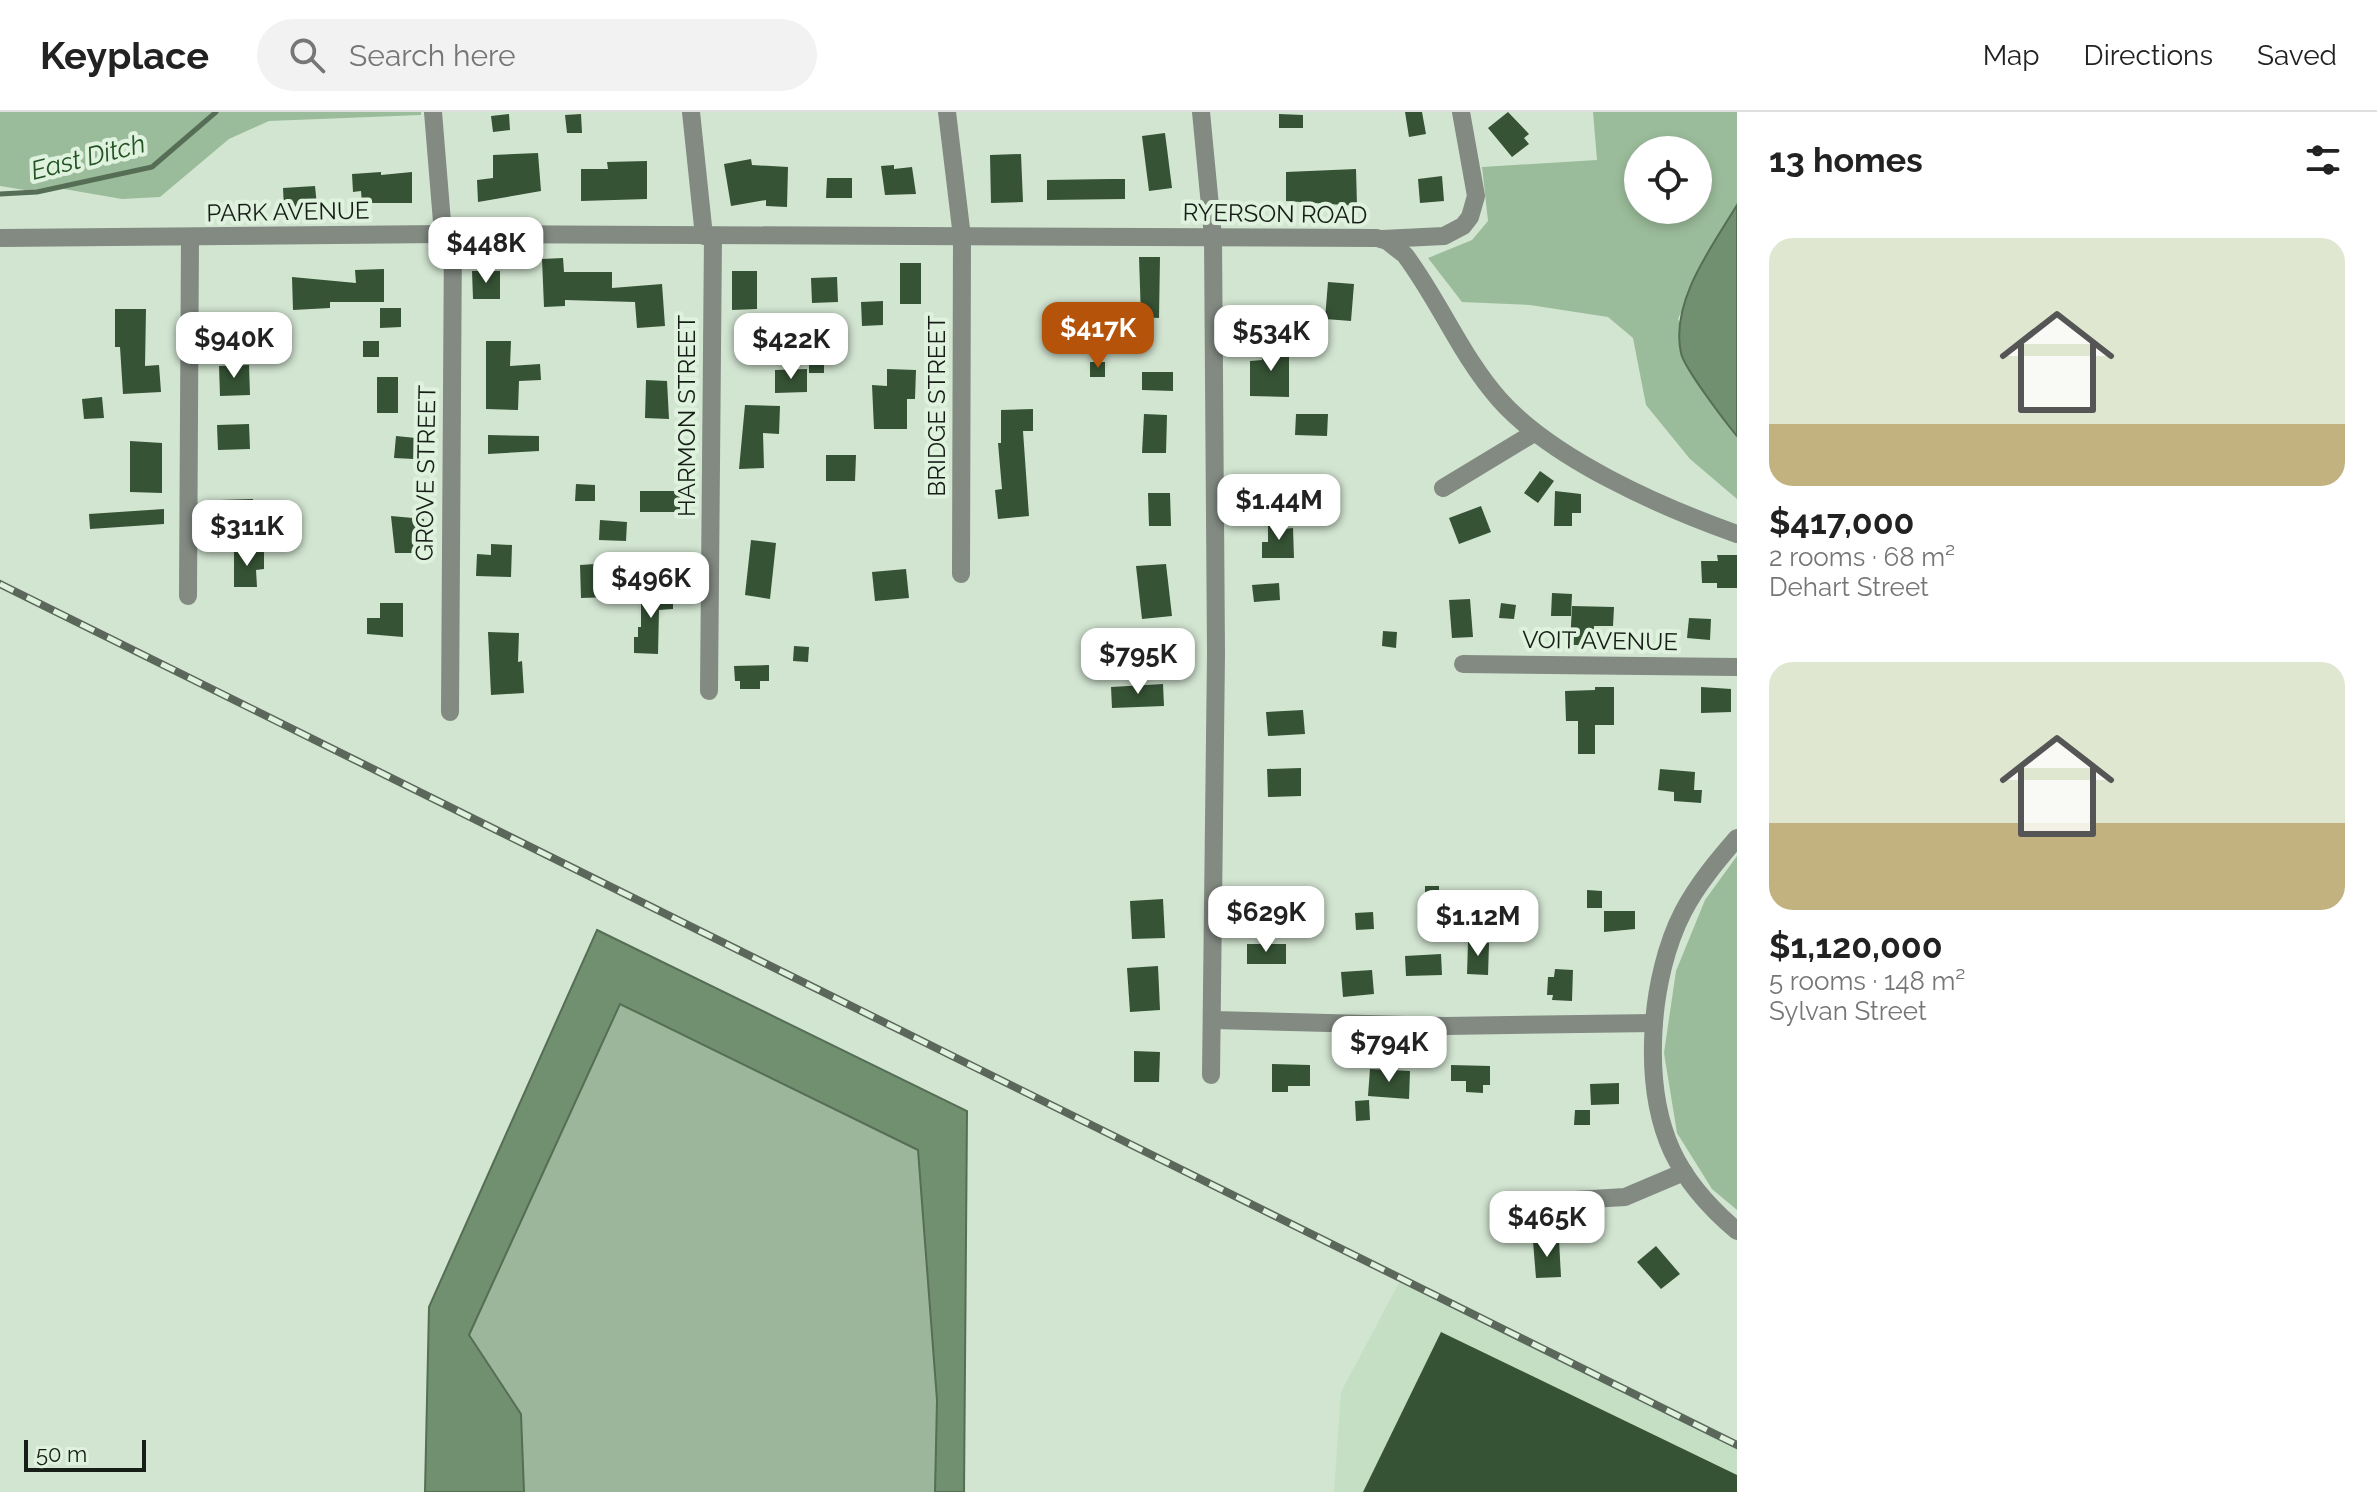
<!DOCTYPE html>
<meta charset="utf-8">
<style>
:root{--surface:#fff;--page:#f2f2f2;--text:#222;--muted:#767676;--line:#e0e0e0;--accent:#b45309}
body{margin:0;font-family:Raleway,sans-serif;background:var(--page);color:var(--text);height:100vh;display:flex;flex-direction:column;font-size:30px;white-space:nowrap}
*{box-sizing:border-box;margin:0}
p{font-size:26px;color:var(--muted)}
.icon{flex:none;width:44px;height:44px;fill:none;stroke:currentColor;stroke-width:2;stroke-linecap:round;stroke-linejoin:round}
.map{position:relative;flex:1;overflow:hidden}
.panel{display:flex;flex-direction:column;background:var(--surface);width:640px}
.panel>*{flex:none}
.controls{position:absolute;left:1624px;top:24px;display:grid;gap:16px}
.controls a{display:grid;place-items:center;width:88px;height:88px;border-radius:50%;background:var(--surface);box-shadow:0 4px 12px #0003;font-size:40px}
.scale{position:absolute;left:24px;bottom:20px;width:122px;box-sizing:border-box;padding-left:8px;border:4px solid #171e17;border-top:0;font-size:22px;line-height:28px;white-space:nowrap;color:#171e17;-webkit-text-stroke:6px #dff2de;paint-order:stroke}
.price{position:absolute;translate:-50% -68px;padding:0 18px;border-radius:16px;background:#fff;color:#222;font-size:26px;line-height:52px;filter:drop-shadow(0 2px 4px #0008)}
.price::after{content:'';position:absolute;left:50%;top:48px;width:24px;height:18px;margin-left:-12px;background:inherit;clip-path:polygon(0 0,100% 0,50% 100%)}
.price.active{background:var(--accent);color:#fff}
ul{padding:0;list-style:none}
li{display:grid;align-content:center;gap:16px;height:424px;padding:0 32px}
li span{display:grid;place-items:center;height:248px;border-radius:24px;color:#555}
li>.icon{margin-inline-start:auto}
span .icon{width:144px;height:144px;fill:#fffc;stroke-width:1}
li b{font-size:34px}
h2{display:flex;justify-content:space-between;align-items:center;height:96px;padding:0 32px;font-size:34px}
header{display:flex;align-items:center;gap:48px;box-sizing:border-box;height:112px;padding:0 40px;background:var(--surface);border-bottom:2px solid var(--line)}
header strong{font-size:38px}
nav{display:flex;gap:44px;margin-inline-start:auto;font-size:28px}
.search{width:560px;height:72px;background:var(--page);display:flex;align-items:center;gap:20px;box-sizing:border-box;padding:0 28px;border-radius:44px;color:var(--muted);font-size:30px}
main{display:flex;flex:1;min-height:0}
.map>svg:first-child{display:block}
.built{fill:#c5dfc4}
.green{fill:#9bb69a}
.forest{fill:#9bbc9a;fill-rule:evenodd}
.water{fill:#70906f;stroke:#556e55;stroke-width:2}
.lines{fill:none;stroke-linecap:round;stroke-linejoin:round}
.stream{stroke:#556e55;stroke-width:5}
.building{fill:#365335}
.minor{stroke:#828a82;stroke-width:18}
.rail-casing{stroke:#5c675b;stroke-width:8}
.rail{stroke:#dff2de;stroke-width:5;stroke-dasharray:15;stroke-linecap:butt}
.labels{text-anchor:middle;stroke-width:8;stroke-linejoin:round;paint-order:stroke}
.street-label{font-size:24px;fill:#171e17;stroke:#dff2de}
.water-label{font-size:26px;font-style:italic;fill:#235224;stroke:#dff2de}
</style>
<header>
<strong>Keyplace</strong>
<div class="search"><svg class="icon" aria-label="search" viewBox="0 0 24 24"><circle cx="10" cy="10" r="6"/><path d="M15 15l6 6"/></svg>Search here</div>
<nav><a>Map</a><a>Directions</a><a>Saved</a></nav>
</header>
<main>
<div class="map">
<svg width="1737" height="1380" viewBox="0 0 1737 1380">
<rect width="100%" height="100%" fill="#d2e5d1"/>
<path class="built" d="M1402 1165 1737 1329V1380H1334L1341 1280Z"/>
<path class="green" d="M619 892 918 1038 937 1288 935 1380H524L521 1302 469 1223Z"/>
<g class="forest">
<path d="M0 0H421V3L269 9 229 27 160 85 122 87 58 76 37 80 0 74Z"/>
<path d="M1593 0H1737V93L1708 140 1678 207 1737 324V387L1690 347 1646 293 1633 226 1608 205 1530 193 1462 190 1428 146 1472 128 1488 109 1482 55 1597 48ZM1638 38H1698V98H1638Z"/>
<path d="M1737 744V1098L1712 1077 1677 1021 1664 941 1676 859 1705 788Z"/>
</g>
<g class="water">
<path d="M1737 93V324C1726 311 1684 256 1681 241 1670 190 1711 136 1737 93Z"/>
<path d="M597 818 967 999 964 1380H935L937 1288 918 1038 620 892 469 1223 521 1302 524 1380H425L429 1195Z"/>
</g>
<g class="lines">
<path class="stream" d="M0 82 37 80 152 55 216 0"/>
</g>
<g class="building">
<path d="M1405 0H1422L1426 22 1409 25Z"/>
<path d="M1508 0 1529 22 1524 26 1529 32 1512 45 1488 16Z"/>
<path d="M509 2 510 18 493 20 491 4Z"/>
<path d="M581 2 582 21H567L565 3Z"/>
<path d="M1279 2 1303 3V16H1279Z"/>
<path d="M1165 21 1172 76 1149 79 1142 24Z"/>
<path d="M538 41 541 79 478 90 477 68 493 66V43Z"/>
<path d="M1021 42 1023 90 991 91 990 43Z"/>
<path d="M751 47 752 53 788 55 787 95 766 94V88L731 94 724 52Z"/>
<path d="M647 49V87L581 89V57H608L607 50Z"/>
<path d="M894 53V57L912 55 916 82 885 83 881 54Z"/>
<path d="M1356 57 1357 94 1286 89V60Z"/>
<path d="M381 60V63L412 60V91H362L361 79 353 80 352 62Z"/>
<path d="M1442 64 1444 89 1420 91 1418 67Z"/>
<path d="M827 66H852V86H826Z"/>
<path d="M1109 67H1125V87L1047 88V68Z"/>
<path d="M315 74 317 94 284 97 283 76Z"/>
<path d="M1139 145H1160L1159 206 1141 205Z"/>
<path d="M563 146 564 160H612V176L662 172 665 214 637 216 635 190 565 188V194L544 195 542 147Z"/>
<rect x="900" y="151" width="21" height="41"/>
<path d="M384 157V190H330V196L293 198 292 165 356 171 355 158Z"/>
<path d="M472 159H500V187H473Z"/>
<path d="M732 159H757V197L732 198Z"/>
<path d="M837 165 838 190 812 191 811 166Z"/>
<path d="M1328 170 1354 172 1351 209 1325 207Z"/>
<path d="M883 189V213L862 214 861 190Z"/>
<path d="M380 196H401V215L380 216Z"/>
<path d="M115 197H146L145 254 159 253 161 280 123 282 120 235H115Z"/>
<path d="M746 207H772V222H766V228H746Z"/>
<rect x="363" y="229" width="16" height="16"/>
<path d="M486 229H511L510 254 540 252 541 268 519 269 518 298 486 297Z"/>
<path d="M1262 232 1289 234V285L1250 284V249L1262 248Z"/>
<rect x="809" y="248" width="15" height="13"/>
<rect x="1090" y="250" width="15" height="15"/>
<path d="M249 253 250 283 220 284 219 254Z"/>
<path d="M807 257V280L775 281V258Z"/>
<path d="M887 257 916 258 915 287H907V317H874L872 273 887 274Z"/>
<path d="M1142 260H1173V279L1142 278Z"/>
<rect x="377" y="265" width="21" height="36"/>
<path d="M646 268 667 269 669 307 645 306Z"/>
<path d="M102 285 104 306 84 307 82 287Z"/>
<path d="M745 293 780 294 779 322 763 321 764 356 739 357Z"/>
<path d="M1033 297V319H1023L1029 404 998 407 995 378 1002 377 998 331H1001V298Z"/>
<path d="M1144 302 1167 303 1166 341H1142Z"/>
<path d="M1296 302H1328L1327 324 1295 323Z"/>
<path d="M249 312 250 337 218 338 217 313Z"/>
<path d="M488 323 539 324V339L488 342Z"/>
<path d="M396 324 416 326 414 347 394 346Z"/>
<path d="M130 329 162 331V381L130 380Z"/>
<path d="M826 343H856L855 369H826Z"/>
<path d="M1540 359 1554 369 1538 391 1524 381Z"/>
<path d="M576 372 595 373V389H575Z"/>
<rect x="640" y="379" width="40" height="21"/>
<path d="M1555 379 1581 382V401H1572V414H1554Z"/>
<path d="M1148 381H1170L1171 414H1149Z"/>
<path d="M253 387V407L219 409V388Z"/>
<path d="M1481 394 1491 420 1459 432 1449 406Z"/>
<path d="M164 397V412L90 417 89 402Z"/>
<path d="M391 404 424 407V426L414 428V441H395Z"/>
<path d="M600 408 627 410 626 429 599 428Z"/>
<path d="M1284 409V417L1293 416 1294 446H1262V430H1268V410Z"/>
<path d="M751 428 776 431 770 487 745 483Z"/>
<path d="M491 432 512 433 511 465 476 464 477 442 491 443Z"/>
<path d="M234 440H264V457L256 458 257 475H234Z"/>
<path d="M1717 443H1737V476H1717V471H1702L1701 449H1718Z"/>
<path d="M595 452 596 470H612V485L581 486 580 453Z"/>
<path d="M1166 452 1172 504 1142 507 1136 454Z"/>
<path d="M906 457 909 486 875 489 872 460Z"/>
<path d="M1279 471 1280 488 1254 490 1252 473Z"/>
<path d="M641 478 673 480V497L659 498 658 542 634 541V525H638V515H641Z"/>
<path d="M1552 481 1572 482 1571 504H1551Z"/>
<path d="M1470 487 1473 525 1452 526 1449 488Z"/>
<path d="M380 491H403V525L367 522V506H380Z"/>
<path d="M1501 491 1516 493 1514 507 1499 506Z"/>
<path d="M1572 494 1614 495 1613 514H1594V533H1570Z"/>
<path d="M1689 506 1711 507 1710 528 1687 526Z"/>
<path d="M1383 519 1397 520 1396 536 1382 534Z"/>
<path d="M488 520 519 521 518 550 522 549 524 581 491 583Z"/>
<path d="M794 534 809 535 808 550 793 549Z"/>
<path d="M769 553V569H760V577H740V569H735L734 554Z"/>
<path d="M1163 572 1164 594 1112 596 1111 575Z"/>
<path d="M1595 575H1614V613H1595V642H1578V609H1566L1565 579 1595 578Z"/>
<path d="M1701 575 1731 577V600L1701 601Z"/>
<path d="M1303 598 1305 622 1268 624 1266 600Z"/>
<path d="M1301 656V684L1268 685 1267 657Z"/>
<path d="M1660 657 1695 660 1694 678H1702L1701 691 1674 689V680L1658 678Z"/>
<path d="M1425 774H1439V788L1425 787Z"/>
<path d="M1587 778 1602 779V796H1587Z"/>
<path d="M1163 787 1165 826 1132 827 1130 789Z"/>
<path d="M1604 799H1635V817L1604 820Z"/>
<path d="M1373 800 1374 817 1356 818 1355 801Z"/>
<path d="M1468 830 1489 831 1488 863 1467 862Z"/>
<rect x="1247" y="832" width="39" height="20"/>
<path d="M1441 842 1442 863 1406 864 1405 844Z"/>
<path d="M1158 854 1160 898 1130 900 1127 856Z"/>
<path d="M1555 857 1573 858 1572 889 1552 888 1553 883H1547L1548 865H1554Z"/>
<path d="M1372 858 1374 882 1343 885 1341 860Z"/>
<path d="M1134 939 1160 940 1159 970H1134Z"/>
<path d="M1272 952 1310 953V974H1288V980H1272Z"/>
<path d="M1451 953 1490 954V973H1483V981L1466 980V969H1451Z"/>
<path d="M1370 957 1410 959 1409 987 1368 984Z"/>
<path d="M1619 971V992L1591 993 1590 972Z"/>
<path d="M1369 988 1370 1008 1356 1009 1355 989Z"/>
<path d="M1575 998H1590V1013H1574Z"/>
<path d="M1559 1128 1561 1165 1536 1166 1533 1129Z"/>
<path d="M1656 1134 1680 1162 1661 1177 1637 1150Z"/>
<path d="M1441 1220 1737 1363V1380H1363Z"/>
</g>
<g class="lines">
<g class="minor">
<path d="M433 0 443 122"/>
<path d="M691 0 704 124"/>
<path d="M947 0 962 125 961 462"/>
<path d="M1201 0 1213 125 1216 542 1211 963"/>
<path d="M0 126 443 122 1377 126 1387 129 1405 143C1439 188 1461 244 1499 287 1552 347 1661 395 1737 422"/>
<path d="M1382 127 1444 124 1463 114 1470 105 1476 84 1461 0"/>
<path d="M1443 376 1534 321"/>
<path d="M188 484 190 125"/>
<path d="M1463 552 1737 555"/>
<path d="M709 579 713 124"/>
<path d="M450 600 453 122"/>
<path d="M1737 726C1717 749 1697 773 1683 800 1650 864 1641 971 1672 1039 1686 1069 1711 1097 1737 1119"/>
<path d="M1213 908 1445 914 1654 911"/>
<path d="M1523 1091 1625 1085 1684 1060"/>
</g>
<defs>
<path id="rail" d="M0 472 1737 1333"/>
</defs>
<use href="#rail" class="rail-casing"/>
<use href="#rail" class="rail"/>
</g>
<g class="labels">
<g class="street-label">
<text transform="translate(288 100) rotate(-1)" y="8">PARK AVENUE</text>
<text transform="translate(1275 102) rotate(1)" y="8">RYERSON ROAD</text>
<text transform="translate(937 294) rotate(-90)" y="8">BRIDGE STREET</text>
<text transform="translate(687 304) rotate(-90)" y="8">HARMON STREET</text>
<text transform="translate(426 361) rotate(-89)" y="8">GROVE STREET</text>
<text transform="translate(1600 529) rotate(1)" y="8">VOIT AVENUE</text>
</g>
<g class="water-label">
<text transform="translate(88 45) rotate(-14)" y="9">East Ditch</text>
</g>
</g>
</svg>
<div class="controls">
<a><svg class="icon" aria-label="locate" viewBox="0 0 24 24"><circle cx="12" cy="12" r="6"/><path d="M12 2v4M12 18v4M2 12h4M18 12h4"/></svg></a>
</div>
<div class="scale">50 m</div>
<b class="price" style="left:486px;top:173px">$448K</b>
<b class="price active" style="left:1098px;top:258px">$417K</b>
<b class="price" style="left:1271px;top:261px">$534K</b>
<b class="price" style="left:234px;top:268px">$940K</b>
<b class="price" style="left:791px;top:269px">$422K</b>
<b class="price" style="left:1279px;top:430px">$1.44M</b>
<b class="price" style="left:247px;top:456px">$311K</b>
<b class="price" style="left:651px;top:508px">$496K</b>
<b class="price" style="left:1138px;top:584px">$795K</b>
<b class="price" style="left:1266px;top:842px">$629K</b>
<b class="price" style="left:1478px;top:846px">$1.12M</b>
<b class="price" style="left:1389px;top:972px">$794K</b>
<b class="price" style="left:1547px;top:1147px">$465K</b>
</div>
<section class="panel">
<h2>13 homes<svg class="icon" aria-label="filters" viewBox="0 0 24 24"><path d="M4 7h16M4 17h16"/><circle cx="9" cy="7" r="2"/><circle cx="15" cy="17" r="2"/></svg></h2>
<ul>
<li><span style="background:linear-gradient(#dfe7d0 75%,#c2b280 0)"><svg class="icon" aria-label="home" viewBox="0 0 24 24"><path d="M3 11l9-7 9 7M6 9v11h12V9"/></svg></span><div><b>$417,000</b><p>2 rooms · 68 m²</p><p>Dehart Street</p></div></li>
<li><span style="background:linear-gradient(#dfe7d0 65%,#c2b280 0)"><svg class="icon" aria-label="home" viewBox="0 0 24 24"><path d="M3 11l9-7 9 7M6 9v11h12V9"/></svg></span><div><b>$1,120,000</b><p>5 rooms · 148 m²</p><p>Sylvan Street</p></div></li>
</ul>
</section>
</main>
